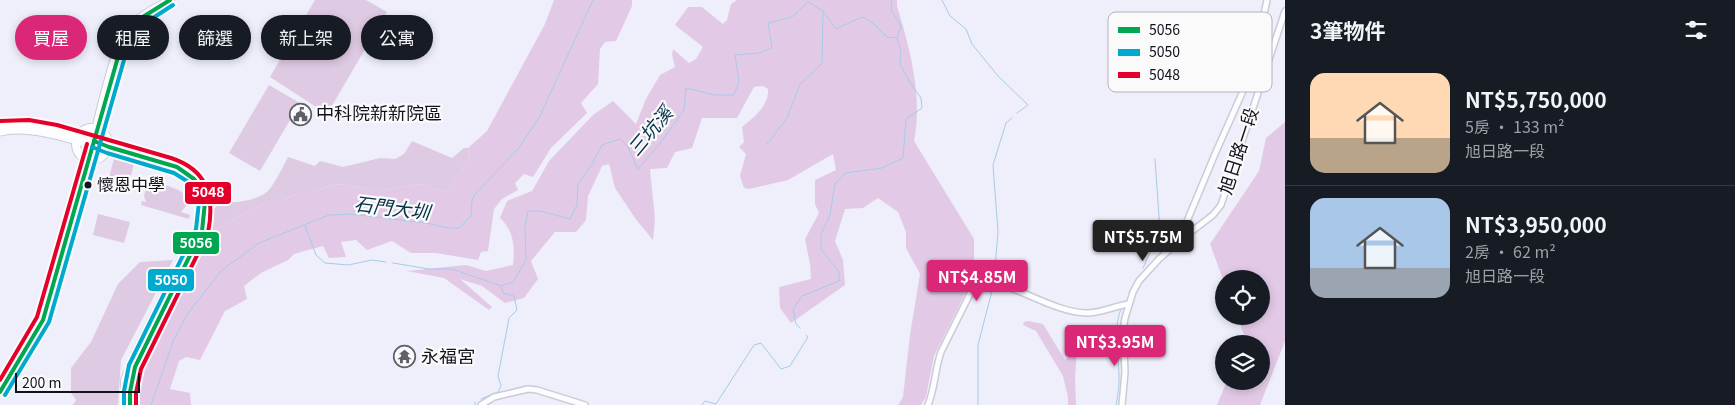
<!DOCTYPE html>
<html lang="zh-TW">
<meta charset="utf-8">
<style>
:root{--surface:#171b24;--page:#20242c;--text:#f1f3f6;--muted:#9ea1a6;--line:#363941;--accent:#db2777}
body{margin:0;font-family:Georgia,"Noto Sans TC",serif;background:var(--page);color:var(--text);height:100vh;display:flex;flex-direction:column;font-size:19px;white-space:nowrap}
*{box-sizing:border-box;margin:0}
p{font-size:16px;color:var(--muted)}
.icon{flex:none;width:28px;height:28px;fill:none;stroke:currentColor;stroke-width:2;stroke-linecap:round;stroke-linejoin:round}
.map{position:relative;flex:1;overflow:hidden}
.details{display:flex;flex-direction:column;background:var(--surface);width:450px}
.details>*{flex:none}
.hud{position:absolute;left:15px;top:15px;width:475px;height:45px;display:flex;gap:10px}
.tools{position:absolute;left:1215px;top:270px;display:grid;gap:10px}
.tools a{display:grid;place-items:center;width:55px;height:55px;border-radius:50%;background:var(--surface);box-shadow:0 2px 8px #0003;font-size:25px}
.scale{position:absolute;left:15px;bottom:12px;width:125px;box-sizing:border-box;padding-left:5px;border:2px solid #12121d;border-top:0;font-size:14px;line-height:18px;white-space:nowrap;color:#12121d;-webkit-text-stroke:4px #fafafa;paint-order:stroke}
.price{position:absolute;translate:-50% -42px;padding:0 11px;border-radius:5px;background:var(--accent);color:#fff;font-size:16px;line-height:32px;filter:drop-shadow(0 1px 2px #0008)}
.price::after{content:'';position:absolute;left:50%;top:30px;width:15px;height:11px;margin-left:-8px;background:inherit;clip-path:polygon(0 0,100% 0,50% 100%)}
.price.selected{background:#222;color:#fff}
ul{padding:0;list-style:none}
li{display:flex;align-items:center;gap:15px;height:125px;padding:0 25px}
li+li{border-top:1px solid var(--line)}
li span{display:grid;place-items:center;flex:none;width:140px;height:100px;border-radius:15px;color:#555}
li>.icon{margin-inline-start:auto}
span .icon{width:60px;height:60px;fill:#fffc;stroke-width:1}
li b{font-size:21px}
h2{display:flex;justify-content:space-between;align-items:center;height:60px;padding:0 25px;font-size:21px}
.pill{padding:0 18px;border-radius:22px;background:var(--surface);box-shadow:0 2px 8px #0003;font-size:18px;line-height:45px}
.pill.selected{background:var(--accent);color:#fff}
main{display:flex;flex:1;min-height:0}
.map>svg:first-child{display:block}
.green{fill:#dfcae3}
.forest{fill:#e2cae6}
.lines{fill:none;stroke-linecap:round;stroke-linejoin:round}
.stream{stroke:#a7cbe8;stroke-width:1}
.street-casing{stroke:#cacbd6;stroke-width:8}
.secondary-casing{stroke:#cacbd6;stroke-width:9}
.primary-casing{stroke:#cacbd6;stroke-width:10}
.street{stroke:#fcfdfe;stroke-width:5}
.secondary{stroke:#fcfdfe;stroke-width:7}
.primary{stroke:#fcfdfe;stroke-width:8}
.bus-1-casing{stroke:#fafafa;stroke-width:8}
.bus-2-casing{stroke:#fafafa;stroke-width:8}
.bus-3-casing{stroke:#fafafa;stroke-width:8}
.bus-1{stroke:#00a651;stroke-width:4}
.bus-2{stroke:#00a9ce;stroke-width:4}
.bus-3{stroke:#e4002b;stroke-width:4}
.bus-dot{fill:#12121d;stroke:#fafafa;stroke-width:2}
.labels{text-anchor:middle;stroke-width:4.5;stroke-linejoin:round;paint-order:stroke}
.bus-label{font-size:17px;fill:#12121d;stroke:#fafafa;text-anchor:start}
.poi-label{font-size:18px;fill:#12121d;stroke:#fafafa;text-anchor:start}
.street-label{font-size:18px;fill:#12121d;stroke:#fafafa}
.water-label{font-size:19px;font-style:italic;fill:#053149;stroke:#fafafa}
.key{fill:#fafafa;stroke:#b4b4b8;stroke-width:1}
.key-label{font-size:14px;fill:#12121d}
.line-badge{stroke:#fafafa;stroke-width:2}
.badge-label{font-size:14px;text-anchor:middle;font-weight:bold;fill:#fff}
</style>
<main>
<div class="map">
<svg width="1285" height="405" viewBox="0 0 1285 405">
<rect width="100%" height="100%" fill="#eeeffa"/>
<g class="green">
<path d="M315 0H366L387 12 327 114 270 77Z"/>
<path d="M269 85 300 103 260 171 229 153Z"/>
<path d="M412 141 452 158 464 148H468L469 159 447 192 420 184 376 191 347 185 333 184 314 192H300L280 202H267L244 213 218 229 208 231 211 211 223 201C233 205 260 199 268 191 274 185 284 165 288 157L315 166 320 161 343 167 380 158 395 159 404 154Z"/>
<path d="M114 159 134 164 127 190 107 185Z"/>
<path d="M158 183C171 187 200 193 181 212L190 215 189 219 141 205 142 201 146 202 144 196 146 189Z"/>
<path d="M98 214 130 222 124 243 93 235Z"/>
<path d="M173 260 121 360 118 405H73L76 400 71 393V368L91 342 118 284 140 262Z"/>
</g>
<g class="forest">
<path d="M554 0H632V6L616 41 605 42 600 49 598 84 581 103 587 113 551 148 533 177 524 174 515 183 518 190 502 199 494 209 488 251 481 252 478 260 436 253H411L392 241 367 250 356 240 341 242 346 257 329 258 323 246 294 254 288 260 261 273 244 286 247 299 225 311 200 360 186 357 179 361 170 389 190 393 191 405H132L139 369 156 331 208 231 218 229 244 213 267 202H280L300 192H314L333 184 347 185 376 191 420 184 447 192 469 159 468 148 487 131 545 24Z"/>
<path d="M737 0H897V6C910 49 923 97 914 141L974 239V276L934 356 926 397 921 405H898L903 397 910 335 920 274 906 248V232L898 212 878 198 863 208 845 209 835 241 843 260 845 285 791 323 780 308 779 287 811 279 810 264 805 239 819 213 815 204V180L836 170 833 154 788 180 749 189 744 188 740 176 746 154 739 147 744 142 742 127C753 118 770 105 768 89L763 86 754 87 737 118H702L692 148 675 152 667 168 650 169 655 219 653 240 635 218 615 188 609 164 602 166 588 196 586 220 576 232H555L531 261 538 279 524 298 505 303 482 286 460 279 492 307 489 310 444 278 407 271 466 265 486 271 513 265C515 247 514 231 500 218L507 201 532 191 549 161 593 115 613 101 636 124 646 99 660 75 675 67 672 55 673 49 689 63 696 59 703 47 675 25 688 7H702L723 24 727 20 731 4Z"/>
<path d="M1285 122V341L1260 405H1217L1227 381H1261V344H1244L1246 340 1237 316H1261V279H1224V282L1210 244 1259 171 1266 138Z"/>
<path d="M1028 321 1043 324 1065 360 1077 347 1075 379 1076 405H1068V397L1063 376 1036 331 1023 325 1024 322Z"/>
</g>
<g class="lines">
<g class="stream">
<path d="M942 0 950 16 966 29 972 44 998 76 1028 105 1017 113"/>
<path d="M767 144 787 118 800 84 822 64 823 12"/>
<path d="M305 226 316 255 325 263 348 265 372 260 386 262"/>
<path d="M393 263 429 269H452L501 286 513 282 526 260 525 226 528 211H540L570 219 577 205 578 184 591 166 602 145 620 139 628 147 638 169 661 142 684 110 686 88 715 95H734L739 82 735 55 759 53 772 48 768 23 792 17 808 2 823 11 836 29 862 17 873 23 887 37 897 38 901 26 891 10 892 0"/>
<path d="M1143 268 1160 231 1155 159"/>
<path d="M994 279 998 232 993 165 1006 123 1012 118"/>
<path d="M800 328 796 324 793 309 802 296 839 281V272L821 249V234L830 215 835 183 846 173 882 168 903 158 906 119 922 108 921 98 911 84 900 64 901 51 897 39"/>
<path d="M481 399 498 392 501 386 498 376 509 318 517 310 514 296 503 293 501 287"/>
<path d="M475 402V405"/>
<path d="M151 405 174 339 188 313 221 271 259 243 329 215 351 214 426 223 449 228H459L471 216 472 201 475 194 519 148 540 116 593 0"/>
<path d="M702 405 705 401 716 404 754 345 761 343 781 369 790 366 808 337 806 335"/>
<path d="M978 405V345L993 287"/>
<path d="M1116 405C1119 391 1120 375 1118 361 1117 342 1114 327 1121 309"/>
</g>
<defs>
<g id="street">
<path d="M1183 238 1185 226 1215 154 1247 82 1255 58 1267 0"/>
<path d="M0 392 43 320 93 146"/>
<path d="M481 405 494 397 528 389 537 390 585 405"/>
<path d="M928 405C935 388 935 369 941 352L972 290 981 282C1015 282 1050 312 1087 313 1102 313 1114 306 1129 304"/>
<path d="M1122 405 1125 372 1123 330 1125 318 1133 292 1139 281 1159 259 1183 238 1213 215 1221 205 1285 11"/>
</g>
<g id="secondary">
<path d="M0 127 35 126 94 141"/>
<path d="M0 132C26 125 68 138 93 146"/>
</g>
<g id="primary">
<circle cx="92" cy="144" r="16"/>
<path d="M186 263C201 232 209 224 202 189"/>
<path d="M158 319 178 280"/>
<path d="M125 405V380L135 355 197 229 201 215 198 192 196 186 184 174 172 169 111 153 93 146C96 127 117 40 128 28 139 16 157 8 170 0"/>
<path d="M130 405 133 376 145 345"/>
</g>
</defs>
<use href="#street" class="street-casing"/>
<use href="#secondary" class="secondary-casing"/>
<use href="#primary" class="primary-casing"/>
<use href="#street" class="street"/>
<use href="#secondary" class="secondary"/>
<use href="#primary" class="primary"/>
<defs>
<g id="bus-1">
<path d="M94 141 109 147 177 167 194 179 200 186 205 202 202 231 135 367 130 392V405"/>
<path d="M0 392 43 320 124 36 138 20 170 0"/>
</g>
<g id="bus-2">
<path d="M92 147 107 153 174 173 190 183 194 189 199 202 196 229 129 365 124 391V405"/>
<path d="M5 395 49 322 130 39 142 25 173 5"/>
</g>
<g id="bus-3">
<path d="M0 121 29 120 57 125 171 158C208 170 215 197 208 233L141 369 136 393V405"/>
<path d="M0 380 37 317 87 144"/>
</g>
</defs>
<use href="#bus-1" class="bus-1-casing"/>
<use href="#bus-2" class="bus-2-casing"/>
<use href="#bus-3" class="bus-3-casing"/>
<use href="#bus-1" class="bus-1"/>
<use href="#bus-2" class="bus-2"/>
<use href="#bus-3" class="bus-3"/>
</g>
<defs>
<symbol id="civic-ring" viewBox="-11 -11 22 22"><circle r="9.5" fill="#fafafa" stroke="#5f5f6a" stroke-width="1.5"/><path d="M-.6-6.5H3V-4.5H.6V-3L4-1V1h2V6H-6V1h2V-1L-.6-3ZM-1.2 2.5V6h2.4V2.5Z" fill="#5f5f6a"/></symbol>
<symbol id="temple-ring" viewBox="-11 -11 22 22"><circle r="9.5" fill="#fafafa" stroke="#5f5f6a" stroke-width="1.5"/><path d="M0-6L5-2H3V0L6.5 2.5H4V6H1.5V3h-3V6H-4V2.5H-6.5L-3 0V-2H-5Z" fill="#5f5f6a"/></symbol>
</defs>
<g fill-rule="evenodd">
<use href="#civic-ring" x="288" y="102" width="25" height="25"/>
<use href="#temple-ring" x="392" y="344" width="25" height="25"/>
</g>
<circle class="bus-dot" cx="88" cy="185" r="4.5"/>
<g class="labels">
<g class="bus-label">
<text x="97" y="191">懷恩中學</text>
</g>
<g class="poi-label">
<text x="316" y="120">中科院新新院區</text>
<text x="421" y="363">永福宮</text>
</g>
<g class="street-label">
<text transform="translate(1239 151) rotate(-72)" y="6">旭日路一段</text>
</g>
<g class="water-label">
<text transform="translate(650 131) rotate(-50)" y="7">三坑溪</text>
<text transform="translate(392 208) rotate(7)" y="7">石門大圳</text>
</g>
</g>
<rect x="1108" y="12" width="164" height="80" rx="8" class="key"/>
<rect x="1118" y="27" width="22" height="6" fill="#00a651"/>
<rect x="1118" y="49" width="22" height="7" fill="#00a9ce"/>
<rect x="1118" y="72" width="22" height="6" fill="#e4002b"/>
<g class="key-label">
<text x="1149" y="35">5056</text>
<text x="1149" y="57">5050</text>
<text x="1149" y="80">5048</text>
</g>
<g class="line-badge">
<rect x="184" y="181" width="48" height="24" rx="5" fill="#e4002b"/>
<rect x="172" y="231" width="48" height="24" rx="5" fill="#00a651"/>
<rect x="147" y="268" width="48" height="24" rx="5" fill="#00a9ce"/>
</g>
<g class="badge-label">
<text x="208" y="197">5048</text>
<text x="196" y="248">5056</text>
<text x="171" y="285">5050</text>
</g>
</svg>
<div class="tools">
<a><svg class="icon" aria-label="locate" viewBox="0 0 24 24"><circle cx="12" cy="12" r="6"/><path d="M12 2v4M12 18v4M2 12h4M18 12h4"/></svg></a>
<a><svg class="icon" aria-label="layers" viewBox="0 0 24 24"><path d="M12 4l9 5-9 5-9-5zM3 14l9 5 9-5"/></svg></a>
</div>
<div class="scale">200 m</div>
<b class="price selected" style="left:1143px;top:262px">NT$5.75M</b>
<b class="price" style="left:977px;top:302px">NT$4.85M</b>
<b class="price" style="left:1115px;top:367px">NT$3.95M</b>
<div class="hud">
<a class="pill selected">買屋</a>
<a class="pill">租屋</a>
<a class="pill">篩選</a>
<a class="pill">新上架</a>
<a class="pill">公寓</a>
</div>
</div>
<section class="details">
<h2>3筆物件<svg class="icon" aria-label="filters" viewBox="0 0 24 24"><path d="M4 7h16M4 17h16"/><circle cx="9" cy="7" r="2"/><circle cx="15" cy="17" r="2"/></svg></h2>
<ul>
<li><span style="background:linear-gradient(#ffd9b3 65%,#b9a48a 0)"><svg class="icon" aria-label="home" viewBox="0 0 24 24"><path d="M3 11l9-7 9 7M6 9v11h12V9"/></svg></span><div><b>NT$5,750,000</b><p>5房 · 133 m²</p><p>旭日路一段</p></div></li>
<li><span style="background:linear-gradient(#a9c7e8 70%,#9aa5b1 0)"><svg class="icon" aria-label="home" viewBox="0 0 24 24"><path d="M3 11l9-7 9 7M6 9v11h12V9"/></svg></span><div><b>NT$3,950,000</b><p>2房 · 62 m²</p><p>旭日路一段</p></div></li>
</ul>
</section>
</main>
